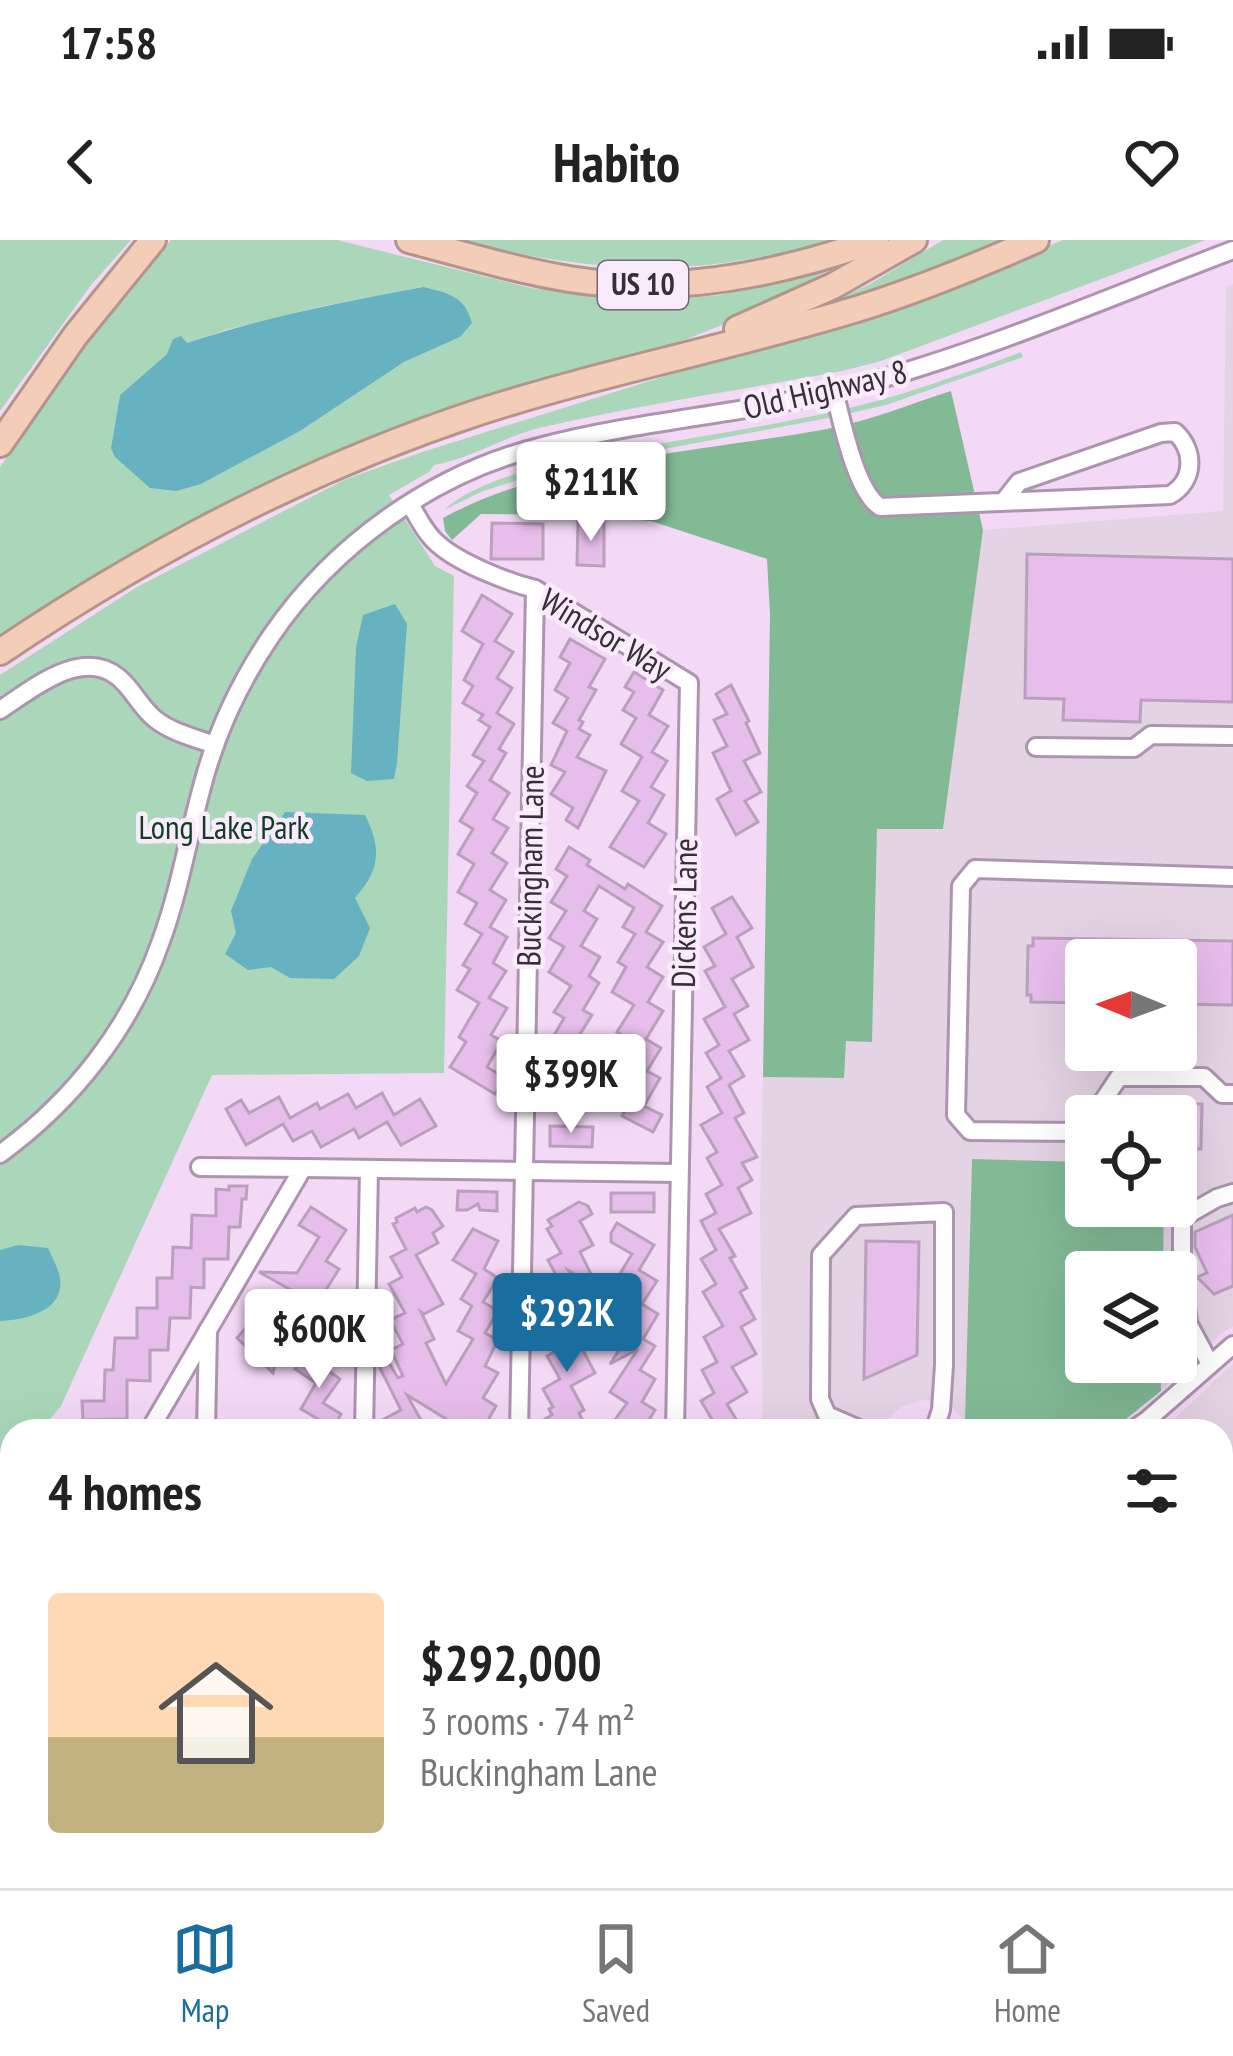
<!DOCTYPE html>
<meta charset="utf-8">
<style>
:root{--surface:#fff;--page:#f2f2f2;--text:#222;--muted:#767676;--line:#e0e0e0;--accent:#1a6e9f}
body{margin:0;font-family:"PT Sans Narrow",sans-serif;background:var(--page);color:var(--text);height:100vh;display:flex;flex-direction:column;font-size:45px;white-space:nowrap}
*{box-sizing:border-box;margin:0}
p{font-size:39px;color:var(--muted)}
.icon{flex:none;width:66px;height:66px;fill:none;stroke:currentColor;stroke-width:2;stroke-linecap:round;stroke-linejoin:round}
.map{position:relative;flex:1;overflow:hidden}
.panel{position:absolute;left:0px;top:1179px;width:1233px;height:471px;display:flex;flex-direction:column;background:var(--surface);border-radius:36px 36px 0 0;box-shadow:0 12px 48px #0002}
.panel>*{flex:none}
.needle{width:78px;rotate:271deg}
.controls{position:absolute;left:1065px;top:699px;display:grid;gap:24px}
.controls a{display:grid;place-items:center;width:132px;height:132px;border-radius:12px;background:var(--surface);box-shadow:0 12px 48px #0002;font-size:60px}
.price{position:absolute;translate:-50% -102px;padding:0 27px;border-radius:12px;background:#fff;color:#222;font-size:39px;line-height:78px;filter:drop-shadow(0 3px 6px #0008)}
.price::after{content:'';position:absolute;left:50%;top:72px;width:36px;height:27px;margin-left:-18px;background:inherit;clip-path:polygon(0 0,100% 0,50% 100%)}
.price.on{background:var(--accent);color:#fff}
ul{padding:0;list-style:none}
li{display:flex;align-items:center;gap:36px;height:300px;padding:0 48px}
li+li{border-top:3px solid var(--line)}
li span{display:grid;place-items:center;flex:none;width:336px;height:240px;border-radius:12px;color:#555}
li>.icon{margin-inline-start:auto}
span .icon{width:144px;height:144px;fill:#fffc;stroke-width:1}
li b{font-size:51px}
h2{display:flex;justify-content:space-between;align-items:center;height:144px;padding:0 48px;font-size:51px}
.status{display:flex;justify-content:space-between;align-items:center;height:84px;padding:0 60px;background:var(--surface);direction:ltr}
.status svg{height:33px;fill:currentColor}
header{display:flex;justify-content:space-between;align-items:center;height:156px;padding:0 48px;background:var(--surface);font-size:54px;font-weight:600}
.dock{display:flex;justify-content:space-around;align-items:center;height:168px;border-top:3px solid var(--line);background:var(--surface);font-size:33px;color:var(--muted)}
.dock a{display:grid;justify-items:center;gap:6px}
.dock .on{color:var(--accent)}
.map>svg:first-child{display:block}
.commercial{fill:#e4d3e5;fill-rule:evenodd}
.green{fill:#aad7b9;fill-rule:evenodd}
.forest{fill:#82ba96}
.water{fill:#66b2c1}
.building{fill:#e7bdeb;stroke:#b9a0bc;stroke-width:3}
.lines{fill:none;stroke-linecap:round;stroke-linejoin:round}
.minor-casing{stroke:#ad94af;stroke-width:22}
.highway-casing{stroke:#b2958b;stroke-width:30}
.minor{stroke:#fff;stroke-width:16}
.highway{stroke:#f3cdb7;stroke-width:24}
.labels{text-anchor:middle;stroke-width:9;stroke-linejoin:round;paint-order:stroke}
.shield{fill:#faebfc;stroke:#726774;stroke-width:3}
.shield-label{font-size:30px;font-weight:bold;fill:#382e39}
.street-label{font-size:33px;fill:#382e39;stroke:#faebfc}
.park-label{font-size:33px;fill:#113d25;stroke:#faebfc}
</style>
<div class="status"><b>17:58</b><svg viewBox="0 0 49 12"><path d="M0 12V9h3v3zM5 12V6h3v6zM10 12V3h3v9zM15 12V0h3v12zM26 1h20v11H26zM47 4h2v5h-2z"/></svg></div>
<header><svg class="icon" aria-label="back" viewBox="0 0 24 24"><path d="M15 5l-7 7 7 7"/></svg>Habito<svg class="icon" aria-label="heart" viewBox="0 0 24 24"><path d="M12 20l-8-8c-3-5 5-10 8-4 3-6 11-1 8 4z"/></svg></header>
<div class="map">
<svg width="1233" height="1648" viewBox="0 0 1233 1648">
<rect width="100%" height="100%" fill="#f4d9f6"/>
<g class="commercial">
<path d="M1233 44V1086L1221 1094 1161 1151V1122H1176V1032H1163L1164 966H1176V876H1086V922L972 920 965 1180 947 1164 923 1160 901 1167 884 1182 878 1184 877 1191H763L760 965 763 837 843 838 845 800 872 802 876 588 942 589 983 290 1223 271 1226 47ZM1086 720H1176V810H1086Z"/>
<path d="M1233 1124V1401H1221V1191H1161Z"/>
<path d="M754 1638H959L956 1648H754Z"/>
</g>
<g class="green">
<path d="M0 0H131L91 45 0 171Z"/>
<path d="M171 0H337L531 48 619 58 677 59 721 55 828 32 831 41 682 101 390 192 283 234 169 292 0 399V227L92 97ZM422 47 460 97 404 122 300 191 201 244 111 208 120 155 167 114 187 103 226 90 323 66Z"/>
<path d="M457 0H831C697 40 591 33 457 0Z"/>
<path d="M943 0H1019L893 48 817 69 870 44Z"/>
<path d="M1063 0H1206L881 121 842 131C741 150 639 165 539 188 503 197 470 219 434 225L429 232 389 255 435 326 454 336 444 833 212 835 61 1166 40 1191H12V1224L9 1227 12 1331V1638H183L175 1648H0V435L137 347 346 239 422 212 864 74 978 34Z"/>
<path d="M1021 112 1023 117 886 165 834 177 547 231 483 251 444 270C485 232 581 218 636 208 702 196 770 186 836 171 899 157 960 135 1021 112Z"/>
<path d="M1221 1401H1233V1648H957L959 1638H1221Z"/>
</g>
<g class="forest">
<path d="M951 151 983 290 943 589H877L872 802 846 801 844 838 763 837 770 375 767 319 651 281 562 275 481 274 452 300 445 291 443 278C550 219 707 211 827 189 869 181 910 164 951 151Z"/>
<path d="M972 919 1086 922V966H1164L1163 1032H1086V1122H1161V1151L1116 1187 1108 1191H972L965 1180Z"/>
</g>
<g class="water">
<path d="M423 47C448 53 465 56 472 83L460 97 404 122 300 191 201 244 176 251 150 248 115 217 111 208 120 155 167 114 173 99 181 96 187 103C264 77 343 62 423 47Z"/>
<path d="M395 364 407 384 397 523 394 539 367 541 351 533 356 407 363 375Z"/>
<path d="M285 572 365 575C382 609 380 630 355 658L370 688 359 716 334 739 290 738 271 727 248 730 225 714 236 693 231 671 252 619Z"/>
<path d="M18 1005 48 1008C52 1017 58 1028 60 1038 65 1071 25 1080 0 1081V1010Z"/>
</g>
<g class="building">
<path d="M578 281 604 282V326L577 325Z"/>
<path d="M492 283 543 284V319H491Z"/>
<path d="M1027 314 1233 319V462L1141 460 1140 482 1063 480 1064 459 1025 458Z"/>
<path d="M482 355 512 374 495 401 513 412 497 438 512 448 497 473 514 484 499 509 506 513 490 540 509 553 493 579 508 588 492 613 507 623 490 650 506 660 490 687 507 697 493 723 506 731 489 758 507 768 491 795 502 801 487 827 505 838 495 854 450 827 466 802 459 797 479 763 457 750 470 729 463 725 482 694 465 684 477 663 458 652 474 624 458 614 473 589 460 581 477 553 467 546 484 521 473 515 490 487 479 480 483 475 463 463 473 446 464 440 483 404 462 391Z"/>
<path d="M570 399 605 419 589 447 596 450 579 480 583 482 579 489 590 495 577 517 606 531 578 588 566 580 573 568 551 554 565 532 551 525 567 491 553 483 568 458 555 450 570 423 560 417Z"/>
<path d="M634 432 663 450 649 475 668 486 652 512 667 521 651 547 664 555 648 583 666 594 644 627 610 607 639 561 622 551 642 517 621 504 636 478 623 470 634 452 625 447Z"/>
<path d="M731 445 749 481 746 483 760 513 744 521 761 552 745 561 758 582 736 595 717 559 731 551 713 513 727 506 714 480 727 474 716 454Z"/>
<path d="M569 607 590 620 587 625 625 649 628 644 662 666 646 692 663 702 647 727 663 737 648 762 663 771 646 799 661 808 647 831 660 838 644 866 662 875 653 892 622 876 637 849 614 835 633 802 617 792 634 765 612 752 626 727 618 722 635 694 623 687 634 668 599 646 584 671 597 679 581 706 600 717 589 736 599 743 583 770 592 775 577 799 594 809 568 854 546 840 562 814 548 806 564 778 554 772 571 746 549 732 564 707 549 698 566 671 551 662 567 636 556 629Z"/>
<path d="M732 657 752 688 737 697 753 727 732 739 748 766 734 774 749 800 729 811 744 836 729 845 744 873 735 878 757 917 742 923 752 940 738 948 751 973 719 989 735 1016 730 1018 747 1048 740 1052 755 1079 741 1087 756 1114 732 1127 747 1152 727 1164 743 1191H719L701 1161 714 1153 702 1130 717 1122 704 1097 723 1086 703 1052 716 1044 701 1019 716 1010 701 981 716 973 706 954 722 945 707 918 717 912 701 885 722 873 707 847 721 838 706 813 719 805 704 779 725 767 705 731 715 726 704 707 726 694 712 668Z"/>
<path d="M1033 698 1233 701V765L1176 764V720H1086V763L1031 762V755H1027L1028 706H1033Z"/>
<path d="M382 853 394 875 420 859 436 886 401 905 387 882 359 898 354 889 321 907 312 891 293 901 283 884 246 905 226 869 241 860 249 873 279 857 290 878 317 863 320 869 348 854 356 868Z"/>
<path d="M1145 864H1202L1201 909H1176V876H1145Z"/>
<path d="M550 886 593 887 592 907 550 906Z"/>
<path d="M229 946H247L246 959H242L240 987H229L228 1019H204V1048L191 1047 190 1078H170L168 1110H150V1141L127 1140V1179L83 1180 82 1161H104L105 1130H113L115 1098H137V1068H157V1038H172L173 1007 191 1008 192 975 216 976V949L229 950Z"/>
<path d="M458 951 497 952V971L480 970 478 964 467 970H457Z"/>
<rect x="611" y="953" width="43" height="19"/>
<path d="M579 962 588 966 592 974 580 981 593 1005 580 1012 592 1036 584 1040 568 1030 590 1070 581 1075 544 1053 561 1044 548 1020 561 1013 547 989 552 986 548 980Z"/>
<path d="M311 967 346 990 326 1021 339 1029 324 1053 337 1060 316 1095 301 1086 314 1063 259 1032 297 1033 319 997 299 985Z"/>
<path d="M426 967 432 970 443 986 433 993 438 1003 416 1015 443 1064 424 1074 421 1072 434 1099 426 1103 446 1144 473 1099 458 1091 472 1066 461 1059 476 1034 453 1020 473 989 498 1001 484 1029 498 1038 483 1062 498 1071 485 1093 498 1100 485 1126 498 1133 483 1158 496 1166 482 1191H466L407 1155 427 1191H388L382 1180 401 1170 379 1126 388 1121 398 1138 403 1136 391 1110 403 1104 390 1080 405 1073 389 1044 402 1037 391 1017 406 1009 393 984 397 982 396 978 415 968 417 972Z"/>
<path d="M1233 975V1046L1214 1054 1197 1037 1207 1033 1195 1007V992Z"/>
<path d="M617 983 654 1005 639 1030 657 1041 642 1064 658 1074 643 1099 655 1106 640 1130 655 1139 642 1162 655 1170 642 1191H607L627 1163 610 1152 638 1109 610 1124 625 1101 603 1088 625 1050 602 1063 632 1014 611 1002V993Z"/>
<path d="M866 1001 919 1002 917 1115 864 1139Z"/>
<path d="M570 1071 590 1109 578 1101 595 1133 571 1146 584 1170 579 1173 588 1191H552L545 1179 552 1175 549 1169 553 1167 543 1149 560 1139 547 1116 561 1108 547 1084Z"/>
<path d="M250 1083 278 1111 273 1133 237 1098Z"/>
<path d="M305 1114 340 1139 323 1163 341 1174 333 1188 301 1169 316 1143 295 1129Z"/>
</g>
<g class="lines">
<defs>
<g id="minor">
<path d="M834 151C842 181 855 250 880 267L1170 255C1195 241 1195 210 1175 192L1161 193 1019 242 1004 261"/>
<path d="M410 264C418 278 426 294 438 304 459 323 507 342 535 349L689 443 675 1191"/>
<path d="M0 470C31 450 81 407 118 437 133 449 140 467 155 479 171 492 195 498 215 505"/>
<path d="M1036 507 1134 508 1151 495 1233 496"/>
<path d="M1093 876 1119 837H1204L1222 854H1233"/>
<path d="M1086 886 1082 892 970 891 956 875 961 646 975 629 1233 637"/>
<path d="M0 914C74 860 131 787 161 701 182 644 190 584 208 526 222 480 244 436 271 396 333 305 432 234 539 207 644 179 754 174 859 145 986 111 1109 57 1233 10"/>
<path d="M303 928 679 933"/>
<path d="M1210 1124 1188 1083 1182 1032V978L1217 958 1233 953"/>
<path d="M149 1191 303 928 200 927"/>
<path d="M206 1191 208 1090"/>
<path d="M364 1191 369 929"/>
<path d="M519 1191 535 349"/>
<path d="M864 1191 827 1175 820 1159 821 1015 856 976 944 972V1125L941 1170 934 1191"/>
<path d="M1131 1191 1146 1181 1233 1105"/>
<path d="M354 1648V1638"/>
<path d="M510 1648V1638"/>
<path d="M667 1648V1638"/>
</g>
<g id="highway">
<path d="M409 0C462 14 515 30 569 39 672 56 780 34 876 0"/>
<path d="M737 89 833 46 914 0"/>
<path d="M0 204 75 96 153 0"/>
<path d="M0 412C148 312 309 228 479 172 604 132 732 107 857 69 918 50 977 26 1036 0"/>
</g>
</defs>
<use href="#minor" class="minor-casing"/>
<use href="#highway" class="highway-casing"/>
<use href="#minor" class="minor"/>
<use href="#highway" class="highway"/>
</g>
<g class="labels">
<rect class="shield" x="598" y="21" width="90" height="48" rx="9"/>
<g class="shield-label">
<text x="643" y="55">US 10</text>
</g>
<g class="street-label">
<text transform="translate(825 149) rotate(-13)" y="12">Old Highway 8</text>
<text transform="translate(606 394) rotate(31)" y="12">Windsor Way</text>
<text transform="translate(530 626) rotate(-89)" y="12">Buckingham Lane</text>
<text transform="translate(684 673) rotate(-89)" y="12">Dickens Lane</text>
</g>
<g class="park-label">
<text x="224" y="599">Long Lake Park</text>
</g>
</g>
</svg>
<div class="controls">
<a><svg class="needle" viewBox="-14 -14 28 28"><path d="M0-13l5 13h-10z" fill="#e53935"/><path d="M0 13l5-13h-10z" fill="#767676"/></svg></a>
<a><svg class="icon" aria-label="locate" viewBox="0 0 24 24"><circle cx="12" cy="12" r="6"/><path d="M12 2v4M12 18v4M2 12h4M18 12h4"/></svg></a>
<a><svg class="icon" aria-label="layers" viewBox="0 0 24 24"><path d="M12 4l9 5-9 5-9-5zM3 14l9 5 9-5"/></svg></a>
</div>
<b class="price" style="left:591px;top:304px">$211K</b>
<b class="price" style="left:571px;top:896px">$399K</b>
<b class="price on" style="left:567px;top:1135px">$292K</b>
<b class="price" style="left:319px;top:1151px">$600K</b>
<section class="panel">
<h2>4 homes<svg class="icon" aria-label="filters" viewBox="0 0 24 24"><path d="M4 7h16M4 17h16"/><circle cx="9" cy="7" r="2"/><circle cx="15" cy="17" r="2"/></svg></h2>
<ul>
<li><span style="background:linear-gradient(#ffd9b3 60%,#c2b280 0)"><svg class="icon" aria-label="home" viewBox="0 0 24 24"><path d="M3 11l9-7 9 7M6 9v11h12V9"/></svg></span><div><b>$292,000</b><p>3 rooms · 74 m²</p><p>Buckingham Lane</p></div></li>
</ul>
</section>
</div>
<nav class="dock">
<a class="on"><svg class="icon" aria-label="map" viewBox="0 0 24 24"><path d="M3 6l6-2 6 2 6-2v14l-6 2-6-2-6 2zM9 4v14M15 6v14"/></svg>Map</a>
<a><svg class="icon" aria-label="saved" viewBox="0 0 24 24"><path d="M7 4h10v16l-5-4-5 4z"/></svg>Saved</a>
<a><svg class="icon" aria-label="home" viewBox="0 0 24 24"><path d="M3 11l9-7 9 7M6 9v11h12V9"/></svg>Home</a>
</nav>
